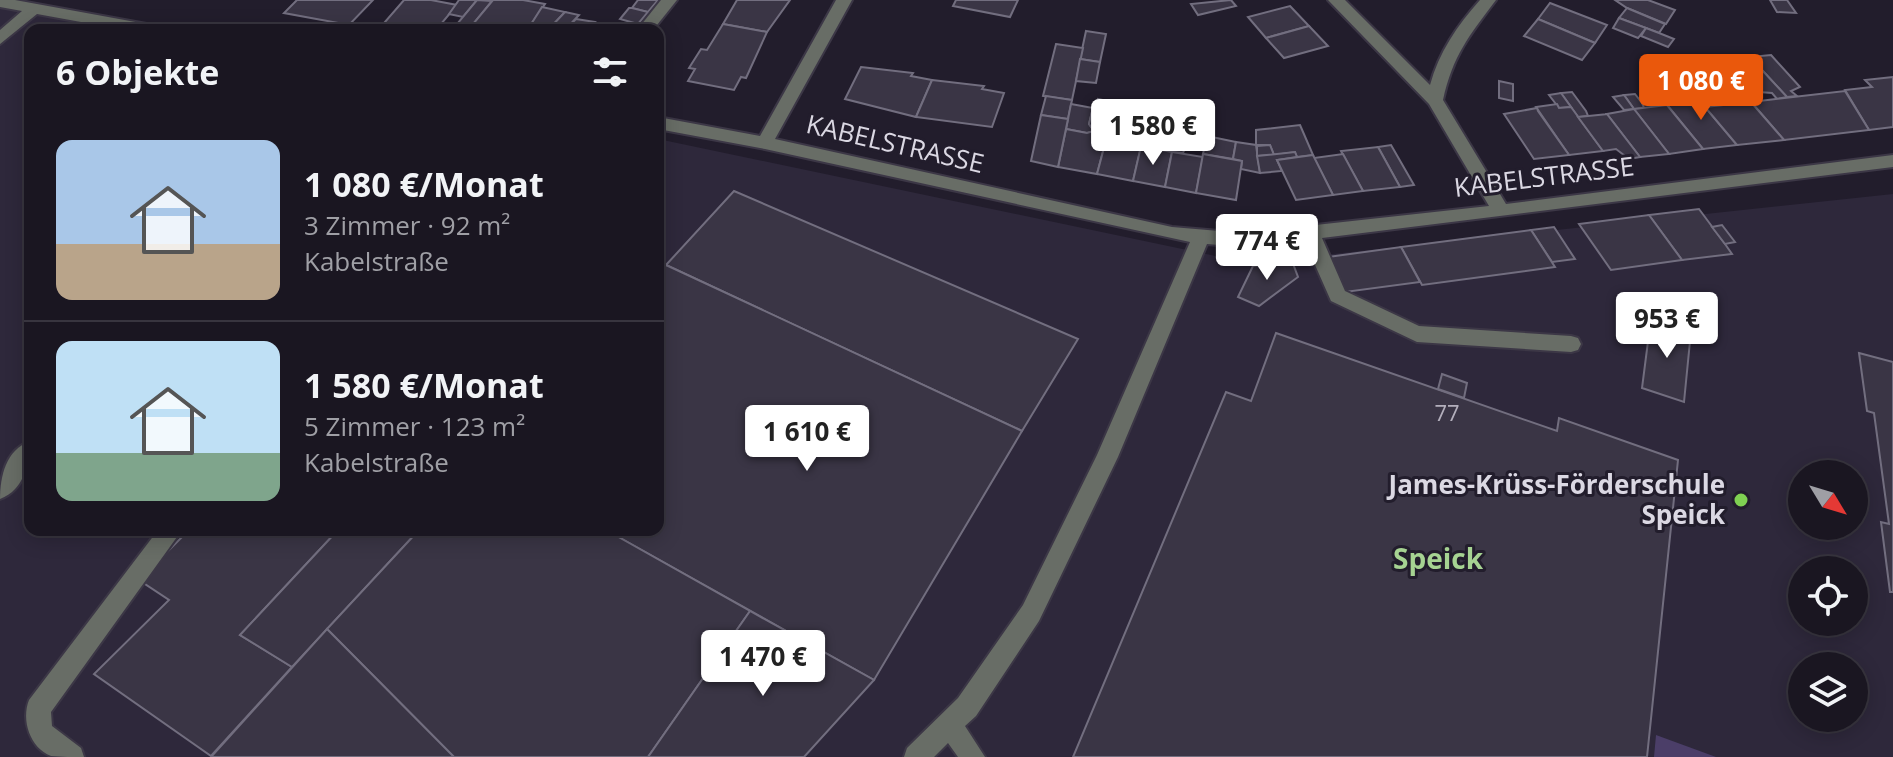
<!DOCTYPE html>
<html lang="de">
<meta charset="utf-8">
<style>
:root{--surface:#1a1621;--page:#27232e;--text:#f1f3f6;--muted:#9f9fa5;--line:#38353f;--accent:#ea580c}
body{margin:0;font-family:"Open Sans",sans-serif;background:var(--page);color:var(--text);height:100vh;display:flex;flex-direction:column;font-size:30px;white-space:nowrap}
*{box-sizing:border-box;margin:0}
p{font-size:26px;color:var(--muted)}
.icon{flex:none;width:44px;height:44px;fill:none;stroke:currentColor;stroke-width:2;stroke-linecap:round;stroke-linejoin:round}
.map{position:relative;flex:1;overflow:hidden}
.details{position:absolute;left:24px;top:24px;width:640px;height:512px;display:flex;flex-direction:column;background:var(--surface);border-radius:16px;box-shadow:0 4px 20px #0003,0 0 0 2px var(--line)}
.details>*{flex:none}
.needle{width:52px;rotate:128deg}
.fabs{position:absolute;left:1788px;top:460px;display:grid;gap:16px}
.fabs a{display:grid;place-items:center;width:80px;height:80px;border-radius:50%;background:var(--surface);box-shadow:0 4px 20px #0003,0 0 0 2px var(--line);font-size:40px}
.price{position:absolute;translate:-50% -68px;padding:0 18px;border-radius:8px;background:#fff;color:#222;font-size:26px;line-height:52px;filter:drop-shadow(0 2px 4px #0008)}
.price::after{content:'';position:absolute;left:50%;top:48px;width:24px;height:18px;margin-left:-12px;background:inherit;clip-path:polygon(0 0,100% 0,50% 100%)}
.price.on{background:var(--accent);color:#fff}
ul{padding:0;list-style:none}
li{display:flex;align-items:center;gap:24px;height:200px;padding:0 32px}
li+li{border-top:2px solid var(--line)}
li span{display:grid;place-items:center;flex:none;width:224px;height:160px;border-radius:16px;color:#555}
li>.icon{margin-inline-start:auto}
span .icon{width:96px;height:96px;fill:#fffc;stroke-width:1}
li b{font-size:34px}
h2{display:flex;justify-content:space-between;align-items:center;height:96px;padding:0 32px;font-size:34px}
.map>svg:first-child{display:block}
.built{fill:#2e283b;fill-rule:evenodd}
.green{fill:#4b3e68}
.building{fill:#3a3545;stroke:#726e7f;stroke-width:2}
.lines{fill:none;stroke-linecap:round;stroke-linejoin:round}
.minor-casing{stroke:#3c3746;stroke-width:4}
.minor{fill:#686d66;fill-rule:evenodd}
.poi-dot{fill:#7fd052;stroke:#221d2c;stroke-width:3}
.labels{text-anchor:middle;stroke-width:6;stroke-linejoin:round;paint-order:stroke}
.number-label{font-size:22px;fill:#b3afbc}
.street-label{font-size:26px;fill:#dbd8e3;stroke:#221d2c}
.poi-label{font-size:26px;font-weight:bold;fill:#dbd8e3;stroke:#221d2c;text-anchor:end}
.neighbourhood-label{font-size:28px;font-weight:bold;fill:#a6d392;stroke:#221d2c}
</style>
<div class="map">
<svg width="1893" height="757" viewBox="0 0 1893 757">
<rect width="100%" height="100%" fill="#221d2c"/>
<path class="built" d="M0 1 140 30H30V530H658V139L1249 263 1893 194V757H0ZM1802 474H1854V526H1802ZM1802 570H1854V622H1802ZM1802 666H1854V718H1802Z"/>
<path class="green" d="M1656 735 1716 757H1654Z"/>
<g class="building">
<path d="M297 0H373L349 25 284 13Z"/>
<path d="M404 0H431L457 5 436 30H378Z"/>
<path d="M459 0H477L463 17 449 14Z"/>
<path d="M477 0 492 1 471 27 457 24Z"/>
<path d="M493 0H523L545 4 527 30H468Z"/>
<path d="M638 0H658L648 12 632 8Z"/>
<path d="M737 0H790L767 32 723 24Z"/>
<path d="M956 0H1018L1010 17 953 6Z"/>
<path d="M1231 0 1236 6 1198 15 1191 4Z"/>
<path d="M1615 0H1648L1675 10 1666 24 1627 8Z"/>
<path d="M1770 0H1787L1796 13 1777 12Z"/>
<path d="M1550 3 1607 25 1595 43 1538 19Z"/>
<path d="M1290 6 1309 26 1266 38 1248 17Z"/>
<path d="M542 7 565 12 548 30 528 29Z"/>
<path d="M629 8H632L648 12 638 24 620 19Z"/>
<path d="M1627 8 1665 24 1659 33 1619 18Z"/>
<path d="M565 12 579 15 565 30H548Z"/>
<path d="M1619 18 1646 28 1638 38 1613 28Z"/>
<path d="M576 19 595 22 589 30H565Z"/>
<path d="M1538 19 1595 43 1582 60 1524 36Z"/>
<path d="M723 24 767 32 746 78 741 77 734 90 688 81 695 69 689 68 701 49 707 50Z"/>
<path d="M1309 26 1328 46 1284 58 1266 38Z"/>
<path d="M1646 28 1659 33 1674 39 1668 47 1641 36Z"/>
<path d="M1086 31 1106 34 1100 62 1080 59Z"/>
<path d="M1056 44 1083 48 1072 100 1043 96Z"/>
<path d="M1771 55 1800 87 1791 91 1797 96 1787 97 1750 57Z"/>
<path d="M1750 57 1787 97 1777 99 1772 93 1759 92 1730 60Z"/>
<path d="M1080 59 1100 62 1096 83 1076 81Z"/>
<path d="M861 67 913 73 911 76 932 80 916 117 845 99Z"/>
<path d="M1893 77V127L1869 130 1845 90 1872 87 1865 80Z"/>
<path d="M932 80 984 86 982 89 1004 93 992 127 916 117Z"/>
<path d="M1499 81 1513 84V101L1499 98Z"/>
<path d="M1684 87 1698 88 1705 107 1737 145 1703 149 1667 105 1690 102Z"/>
<path d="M1845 91 1869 130 1784 140 1751 102Z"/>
<path d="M1572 92 1586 111 1588 116 1578 117 1561 93Z"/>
<path d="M1561 93 1571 107 1559 108 1549 95Z"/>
<path d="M1635 94 1642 103 1644 108 1634 109 1624 95Z"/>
<path d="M1624 95 1634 109 1624 110 1613 97Z"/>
<path d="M1046 96 1072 100 1068 119 1041 115Z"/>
<path d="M1098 99 1117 103 1116 105 1114 110 1096 108Z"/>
<path d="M1751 102 1784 140 1737 145 1705 107Z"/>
<path d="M1071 104 1093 108 1089 124 1094 131 1087 133 1066 129Z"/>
<path d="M1557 104 1559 108 1571 107 1603 151 1569 155 1536 107Z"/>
<path d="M1115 105 1133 109 1131 117 1113 114Z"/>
<path d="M1667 105 1703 149 1669 154 1634 109Z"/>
<path d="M1093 107 1114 110 1097 174 1058 167 1066 129 1087 133 1094 131 1089 124Z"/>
<path d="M1537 108 1538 111 1569 155 1534 159 1504 114Z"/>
<path d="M1634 109 1669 154 1640 157 1607 114Z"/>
<path d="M1113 114 1131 117 1127 133H1120L1119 137 1142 143 1133 181 1097 174Z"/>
<path d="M1608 114H1607L1640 157 1629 159 1616 149 1603 151 1578 117Z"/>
<path d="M1041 115 1068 119 1058 167 1031 161Z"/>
<path d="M1300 125 1313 155 1297 157 1295 152 1274 155 1270 145H1256V130Z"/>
<path d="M1162 132 1176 134 1172 152 1162 149Z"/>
<path d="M1144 134 1160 137 1164 142 1162 149 1141 146Z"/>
<path d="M1176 134 1190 137 1183 153 1172 152Z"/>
<path d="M1207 136 1236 142 1233 159 1203 154Z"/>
<path d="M1236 142 1256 145 1260 173 1241 169 1242 161 1233 159Z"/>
<path d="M1270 145 1274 155 1257 156V146Z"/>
<path d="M1391 145 1414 185 1400 187 1378 147Z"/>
<path d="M1141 146 1172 152 1165 187 1133 181Z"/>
<path d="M1378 147 1400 187 1363 191 1341 151Z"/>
<path d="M1172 152 1203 157 1196 193 1165 187Z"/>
<path d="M1295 152 1297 157 1277 160 1282 171 1260 173 1257 156Z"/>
<path d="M1203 154 1242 161 1236 200 1196 193Z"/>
<path d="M1343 154 1363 191 1333 195 1314 158Z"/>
<path d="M1313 155 1333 195 1296 200 1277 160Z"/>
<path d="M734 191 1078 339 1022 431 666 265Z"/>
<path d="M1699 209 1725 244 1732 254 1682 260 1649 215Z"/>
<path d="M1649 215 1682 260 1611 270 1579 224Z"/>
<path d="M1722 225 1735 242 1725 244 1712 227Z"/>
<path d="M1554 227 1575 259 1552 262 1531 230Z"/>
<path d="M1531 230 1555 267 1422 285 1401 247Z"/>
<path d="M1401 247 1420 282 1345 292 1328 257Z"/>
<path d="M1292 261 1298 277 1259 306 1238 297 1253 266Z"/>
<path d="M666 265 1022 431 874 680 606 530H658V273Z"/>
<path d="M1651 318 1691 331 1684 402 1642 388Z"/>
<path d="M1276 333 1557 431 1559 418 1678 460 1647 757H1073L1226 392 1251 401Z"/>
<path d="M1859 353 1893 362V592H1890L1881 522 1889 524 1874 413 1867 411Z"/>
<path d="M1442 374 1467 383 1464 398 1438 389Z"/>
<path d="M189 530H338L240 635 292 667 211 756 94 674 169 600 139 580Z"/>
<path d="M338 530H419L292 667 240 635Z"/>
<path d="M419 530H606L750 611 648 757H454L327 629Z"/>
<path d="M750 611 874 680 804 757H648Z"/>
<path d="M327 629 454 757H211Z"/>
</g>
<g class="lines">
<defs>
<g id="minor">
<path d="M0 0H15L152 25 160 30H125L37 14 0 44V30L22 11 0 7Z"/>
<path d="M661 0H677L653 30H637Z"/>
<path d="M836 0H852L775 139 1172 227 1243 233 1489 206 1429 104 1328 0H1345L1430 85C1439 52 1457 26 1480 0H1496C1469 36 1453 55 1443 100L1506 204 1893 155V167L1322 238 1345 291 1419 326 1571 336 1578 338 1581 344 1578 350 1571 352 1417 342 1331 301 1304 240 1243 247 1207 244 1118 457 1039 621 976 716 965 726 985 757H958L948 743 934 757H904L907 748 958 698 1023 605 1097 455 1190 242 765 149 658 129V117L760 136Z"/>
<path d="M30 441C30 463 24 490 0 499 0 476 6 450 30 441Z"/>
<path d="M158 530H182L51 712 52 726 81 748 84 757C75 757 60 757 51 756 30 748 21 720 29 700Z"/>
</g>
</defs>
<use href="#minor" class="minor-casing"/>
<use href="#minor" class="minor"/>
</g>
<circle class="poi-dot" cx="1741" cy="500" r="8"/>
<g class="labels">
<g class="number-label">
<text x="1447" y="421">77</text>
</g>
<g class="street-label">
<text transform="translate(895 144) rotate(13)" y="9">KABELSTRASSE</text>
<text transform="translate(1544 177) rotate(-7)" y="9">KABELSTRASSE</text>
</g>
<g class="poi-label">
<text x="1725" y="494">James-Krüss-Förderschule<tspan x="1725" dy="30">Speick</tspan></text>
</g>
<g class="neighbourhood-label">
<text x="1438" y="569">Speick</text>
</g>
</g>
</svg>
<div class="fabs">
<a><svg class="needle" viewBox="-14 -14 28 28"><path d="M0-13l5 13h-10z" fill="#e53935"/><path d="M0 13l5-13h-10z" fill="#9f9fa5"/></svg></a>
<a><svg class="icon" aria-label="locate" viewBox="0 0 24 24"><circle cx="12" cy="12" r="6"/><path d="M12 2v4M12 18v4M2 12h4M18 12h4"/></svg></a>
<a><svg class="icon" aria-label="layers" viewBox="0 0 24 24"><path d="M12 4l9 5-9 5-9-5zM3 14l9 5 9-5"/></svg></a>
</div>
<b class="price on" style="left:1701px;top:122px">1 080 €</b>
<b class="price" style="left:1153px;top:167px">1 580 €</b>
<b class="price" style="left:1267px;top:282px">774 €</b>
<b class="price" style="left:1667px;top:360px">953 €</b>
<b class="price" style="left:807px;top:473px">1 610 €</b>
<b class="price" style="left:763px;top:698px">1 470 €</b>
<section class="details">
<h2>6 Objekte<svg class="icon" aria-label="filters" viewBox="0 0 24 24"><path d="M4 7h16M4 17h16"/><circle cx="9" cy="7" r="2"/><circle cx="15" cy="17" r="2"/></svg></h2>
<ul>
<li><span style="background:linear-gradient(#a9c7e8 65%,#b9a48a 0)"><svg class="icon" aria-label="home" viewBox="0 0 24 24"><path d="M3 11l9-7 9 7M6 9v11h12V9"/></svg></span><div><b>1 080 €/Monat</b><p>3 Zimmer · 92 m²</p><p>Kabelstraße</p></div></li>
<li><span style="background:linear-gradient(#bfe0f5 70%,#7fa58c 0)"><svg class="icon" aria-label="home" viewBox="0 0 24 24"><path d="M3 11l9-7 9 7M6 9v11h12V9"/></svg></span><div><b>1 580 €/Monat</b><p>5 Zimmer · 123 m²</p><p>Kabelstraße</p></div></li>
</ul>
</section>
</div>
